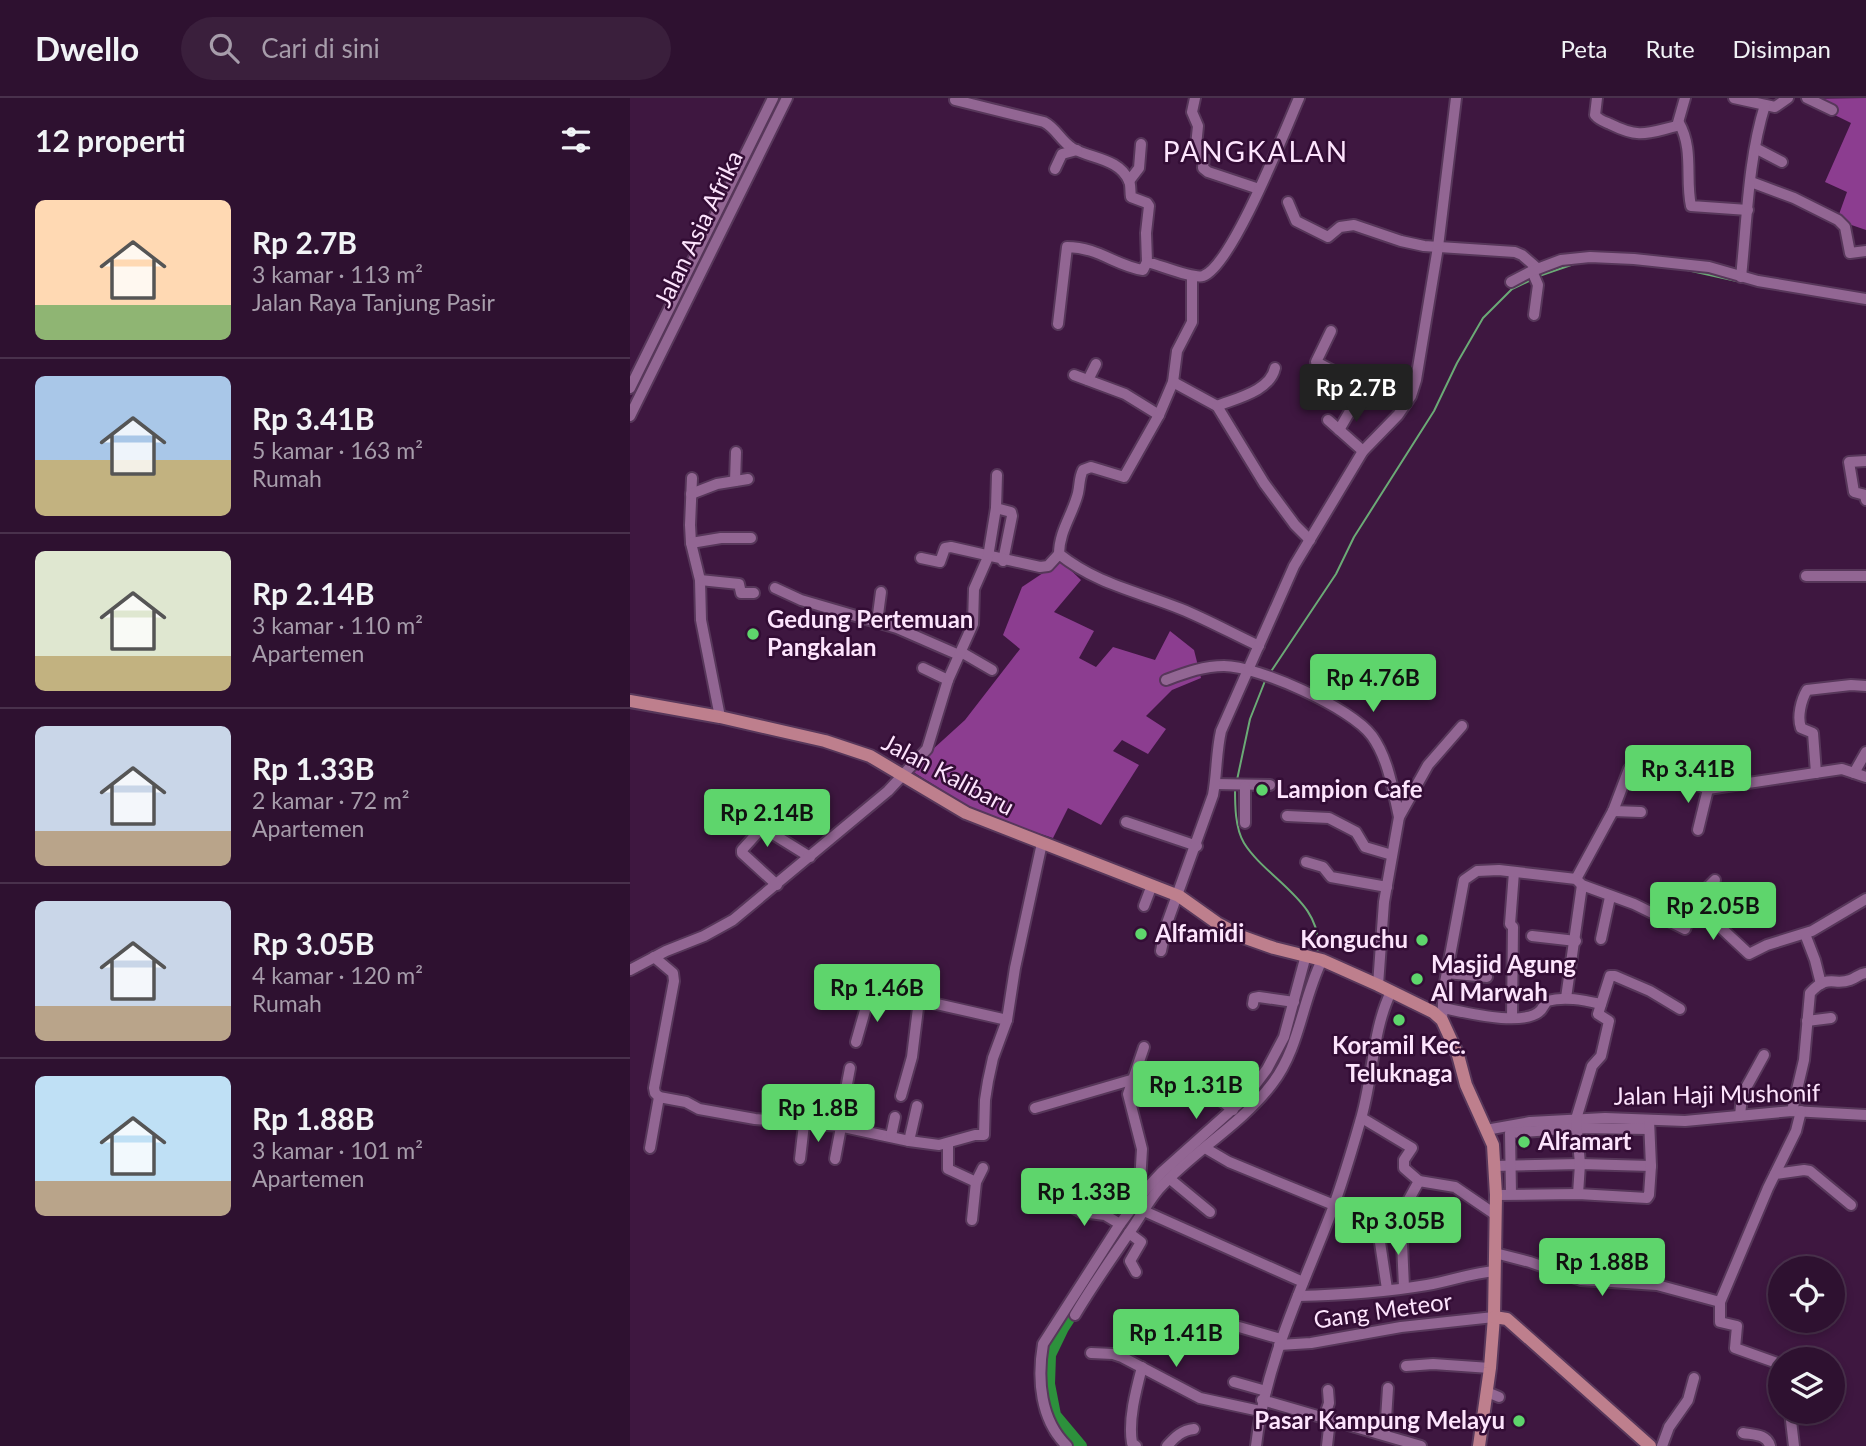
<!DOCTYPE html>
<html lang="id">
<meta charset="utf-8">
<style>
:root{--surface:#2e1130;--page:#3a1f3c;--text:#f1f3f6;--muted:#a79dab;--line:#49314c;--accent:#5ed56c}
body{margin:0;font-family:Lato,sans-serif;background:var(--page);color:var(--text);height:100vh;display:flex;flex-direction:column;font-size:26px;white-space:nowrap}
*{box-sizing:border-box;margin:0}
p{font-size:23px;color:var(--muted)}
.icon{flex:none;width:38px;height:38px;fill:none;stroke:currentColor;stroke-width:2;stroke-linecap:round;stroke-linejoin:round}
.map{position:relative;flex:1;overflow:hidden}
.details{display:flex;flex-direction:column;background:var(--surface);width:630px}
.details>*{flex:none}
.buttons{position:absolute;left:1138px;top:1158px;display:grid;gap:14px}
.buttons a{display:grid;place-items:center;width:77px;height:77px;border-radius:50%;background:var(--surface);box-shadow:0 4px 10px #0003,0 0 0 2px var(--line);font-size:35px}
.price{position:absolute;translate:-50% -60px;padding:0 16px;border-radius:7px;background:var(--accent);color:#111;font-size:23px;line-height:46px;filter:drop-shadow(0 2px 4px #0008)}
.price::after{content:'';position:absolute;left:50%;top:42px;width:21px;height:16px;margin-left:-10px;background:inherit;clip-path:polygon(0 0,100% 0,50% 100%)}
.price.current{background:#222;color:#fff}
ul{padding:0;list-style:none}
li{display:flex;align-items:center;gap:21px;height:175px;padding:0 35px}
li+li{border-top:2px solid var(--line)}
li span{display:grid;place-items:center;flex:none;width:196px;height:140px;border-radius:10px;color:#555}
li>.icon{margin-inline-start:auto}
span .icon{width:84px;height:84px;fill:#fffc;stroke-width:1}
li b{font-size:30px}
h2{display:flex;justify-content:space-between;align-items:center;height:84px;padding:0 35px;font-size:30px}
header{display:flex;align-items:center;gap:42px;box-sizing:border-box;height:98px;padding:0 35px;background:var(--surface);border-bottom:2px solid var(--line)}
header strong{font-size:33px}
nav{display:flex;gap:38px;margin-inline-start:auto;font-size:24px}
.search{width:490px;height:63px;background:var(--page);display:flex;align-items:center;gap:18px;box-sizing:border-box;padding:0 24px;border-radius:38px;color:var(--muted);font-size:26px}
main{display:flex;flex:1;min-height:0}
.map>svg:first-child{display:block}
.forest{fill:#8c3d90}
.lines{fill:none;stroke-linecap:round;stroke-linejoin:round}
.stream{stroke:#6baa76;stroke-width:2}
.river{stroke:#2d913c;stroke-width:12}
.minor-casing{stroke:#57375a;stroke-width:14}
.major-casing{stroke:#57375a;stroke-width:16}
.minor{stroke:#926693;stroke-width:10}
.major{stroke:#be7f8d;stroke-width:12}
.poi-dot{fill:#5ed56c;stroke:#330d35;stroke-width:2.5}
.labels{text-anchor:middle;stroke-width:5;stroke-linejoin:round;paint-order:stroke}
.street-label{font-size:24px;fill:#fde4fd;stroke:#330d35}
.poi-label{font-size:24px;font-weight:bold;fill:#fde4fd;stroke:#330d35;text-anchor:start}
.quarter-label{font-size:28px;letter-spacing:2px;fill:#fde4fd;stroke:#330d35}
</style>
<header>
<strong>Dwello</strong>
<div class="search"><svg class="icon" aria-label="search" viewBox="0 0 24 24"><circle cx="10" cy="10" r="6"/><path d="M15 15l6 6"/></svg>Cari di sini</div>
<nav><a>Peta</a><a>Rute</a><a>Disimpan</a></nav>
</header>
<main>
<section class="details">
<h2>12 properti<svg class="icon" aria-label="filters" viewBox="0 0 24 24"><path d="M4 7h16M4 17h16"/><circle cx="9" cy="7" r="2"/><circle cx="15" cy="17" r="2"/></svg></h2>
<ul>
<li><span style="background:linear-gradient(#ffd9b3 75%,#8fb573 0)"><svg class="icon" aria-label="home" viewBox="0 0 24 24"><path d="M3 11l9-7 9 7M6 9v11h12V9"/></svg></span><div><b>Rp 2.7B</b><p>3 kamar · 113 m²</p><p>Jalan Raya Tanjung Pasir</p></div></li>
<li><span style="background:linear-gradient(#a9c7e8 60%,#c2b280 0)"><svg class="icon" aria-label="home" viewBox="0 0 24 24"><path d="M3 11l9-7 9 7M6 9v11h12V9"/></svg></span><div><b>Rp 3.41B</b><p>5 kamar · 163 m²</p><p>Rumah</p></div></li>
<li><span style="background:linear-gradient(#dfe7d0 75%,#c2b280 0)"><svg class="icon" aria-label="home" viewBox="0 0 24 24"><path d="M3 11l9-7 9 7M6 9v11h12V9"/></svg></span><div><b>Rp 2.14B</b><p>3 kamar · 110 m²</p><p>Apartemen</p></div></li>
<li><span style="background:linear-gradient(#c9d6e8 75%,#b9a48a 0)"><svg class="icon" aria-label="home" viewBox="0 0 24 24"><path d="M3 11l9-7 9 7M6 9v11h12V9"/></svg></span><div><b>Rp 1.33B</b><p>2 kamar · 72 m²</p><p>Apartemen</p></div></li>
<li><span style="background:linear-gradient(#c9d6e8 75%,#b9a48a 0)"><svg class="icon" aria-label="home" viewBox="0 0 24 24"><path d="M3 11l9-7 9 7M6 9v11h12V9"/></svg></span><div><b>Rp 3.05B</b><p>4 kamar · 120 m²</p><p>Rumah</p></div></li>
<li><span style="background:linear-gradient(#bfe0f5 75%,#b9a48a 0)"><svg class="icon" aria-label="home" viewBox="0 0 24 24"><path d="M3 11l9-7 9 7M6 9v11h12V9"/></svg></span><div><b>Rp 1.88B</b><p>3 kamar · 101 m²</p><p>Apartemen</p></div></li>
</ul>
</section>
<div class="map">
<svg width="1236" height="1348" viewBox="0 0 1236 1348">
<rect width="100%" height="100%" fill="#3e1740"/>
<g class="forest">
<path d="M1236 0V132L1207 122 1217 94 1195 84 1221 25 1172 1Z"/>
<path d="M431 463 451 482 424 514 464 533 449 560 466 569 483 549 525 562 540 533 564 552 571 580 542 592 516 618 536 631 518 656 492 642 483 653 509 667 471 727 438 710 423 740 352 717 280 672 335 622 390 551 373 537 392 489Z"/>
</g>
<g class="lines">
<g class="stream">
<path d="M1057 172 1120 186"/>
<path d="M909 178 947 165"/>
<path d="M1163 194 1189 198"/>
<path d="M640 575 706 476 724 439 804 313 827 265 853 220 882 191 901 182"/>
<path d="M607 682 620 621 635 583"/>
<path d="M605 690C605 707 605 730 614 745 637 782 696 805 687 855"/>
</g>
<path class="river" d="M449 1205 433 1230 420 1257 419 1286 425 1317 451 1348"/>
<defs>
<g id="minor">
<path d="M565 0 562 14 568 28 566 48 574 58 573 70 578 74 629 91"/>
<path d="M967 0 965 17C969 22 973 23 980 26 1010 41 1017 35 1047 28L1055 0"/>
<path d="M1104 0 1145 9 1158 0"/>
<path d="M1177 0 1202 12"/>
<path d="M325 2 414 24C426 30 430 42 442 50 461 61 489 60 499 83 501 87 500 94 501 99L517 105 519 108 516 135 517 164C530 167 563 181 573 178 602 168 655 32 669 0"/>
<path d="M1049 25C1064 51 1055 81 1061 108L1118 112"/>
<path d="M1127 51 1152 64"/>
<path d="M425 71 432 56 447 52"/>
<path d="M499 83 509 70 511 46"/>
<path d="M1121 84 1164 100 1208 122 1215 129 1220 155 1236 153"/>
<path d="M658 104 666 123 698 139 710 129 724 127 771 143 794 148 885 154 892 157 907 170"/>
<path d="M902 173 908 187 904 217"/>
<path d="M1111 179C1117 123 1118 61 1135 7"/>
<path d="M881 184 902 173 931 162 960 159 1004 161 1079 169 1128 183 1236 201"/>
<path d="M428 226 437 149C468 149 486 168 513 172L517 164"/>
<path d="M701 233 686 264 734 289 776 305"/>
<path d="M444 277 495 296 529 317"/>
<path d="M458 282 466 266"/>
<path d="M543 284 587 308 634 385 665 427 680 442"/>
<path d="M0 290 143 0"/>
<path d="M587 308C607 300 640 293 645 270"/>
<path d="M0 318 157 0"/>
<path d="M698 322 733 353"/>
<path d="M709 332 734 289"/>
<path d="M1236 363 1219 364 1224 394 1235 397 1236 402"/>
<path d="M62 380 60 427 61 445 70 482 71 522 90 619"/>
<path d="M105 383 106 354"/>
<path d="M61 396 87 386 118 381"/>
<path d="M366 410 381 414 382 418 373 463"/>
<path d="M61 445 91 440H121"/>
<path d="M429 456C429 433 443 416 448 395 450 386 449 380 453 372L461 369 494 379 529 317 543 284 547 253 562 224V179"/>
<path d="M291 460 310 464 315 450 321 449 410 469 418 468 429 456C468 487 507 493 551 511 578 522 603 536 629 548"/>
<path d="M1176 478H1236"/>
<path d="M70 482 109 486 111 495H124"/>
<path d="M145 490 171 502 267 530 329 557"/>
<path d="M247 524 251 494"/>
<path d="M331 554 362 572"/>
<path d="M293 570 318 582"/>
<path d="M536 582C555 575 573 568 594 568 628 568 722 610 742 638 758 660 763 692 769 719"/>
<path d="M1186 675 1183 635 1171 630C1167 619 1171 602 1177 592L1221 587 1236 588"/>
<path d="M1224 675 1236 654"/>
<path d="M585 686 640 687"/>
<path d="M983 713 1011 714"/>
<path d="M657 718 699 720 726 734 735 749 762 757"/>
<path d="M496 724 567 748"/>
<path d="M615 725V688"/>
<path d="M1068 732 1078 691"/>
<path d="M676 764 693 769 701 779 757 789"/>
<path d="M946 781 983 713 999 671 1007 665H1014L1078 691 1212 671 1236 679"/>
<path d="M147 787 112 755V752L130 732 135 731 180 759"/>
<path d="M514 808 522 787"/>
<path d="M1062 811 1089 828 1119 856 1137 847 1182 833 1236 801"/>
<path d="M1175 836 1185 862 1191 886"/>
<path d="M902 838 946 843"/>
<path d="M971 841 980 799"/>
<path d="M531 853 536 828 583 697C587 676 586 655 591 633L664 468 733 353 768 317 781 298 786 282 808 149 826 0"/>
<path d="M0 872 36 853 74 838 103 822 258 693 297 651 318 582 343 526 344 491 358 459 366 410 367 377"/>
<path d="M817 875 857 879"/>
<path d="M748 887 754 804 769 719 798 667 832 628"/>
<path d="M936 900 952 787"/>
<path d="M623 906 624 900 629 899 664 904"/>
<path d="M813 910C834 914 895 930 911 912 913 909 915 906 917 903 935 898 953 902 971 906"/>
<path d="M882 920 883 829 880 826 884 774"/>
<path d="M812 922 814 890 834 782 847 773 869 772 946 781 952 787 1004 806 1055 831 1066 801 1085 782"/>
<path d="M1177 923 1201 920"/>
<path d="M226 944 240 895 244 891H256L289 902 377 922"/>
<path d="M514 949 498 996 512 1051 510 1085 517 1090"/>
<path d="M523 995 573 991 582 995 603 1012"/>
<path d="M271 998 282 959 289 902"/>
<path d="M29 999 56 1004 69 1011 125 1021 209 1028 279 1043 309 1047 345 1037H354L355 1002 358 983 363 960 377 922 385 870 412 745"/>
<path d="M405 1010 501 982"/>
<path d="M1162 1013 1174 962 1180 895C1198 875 1204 888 1220 882 1226 880 1229 876 1236 875"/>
<path d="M1110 1018 1112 997 1134 957"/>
<path d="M732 1020 782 1050 774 1062V1070L789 1083 767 1123 772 1145 774 1189"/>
<path d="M209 1028 220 970"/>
<path d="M856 1032 900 1024 975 1020 1055 1023 1162 1013 1236 1017"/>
<path d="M261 1038 265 1019"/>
<path d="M279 1043 287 1008"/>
<path d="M318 1045V1071L346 1084"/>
<path d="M20 1050 29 999 25 995 24 990 44 883 43 875 24 859"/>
<path d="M575 1050 599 1064 704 1107 749 1116 767 1123"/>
<path d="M170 1061 174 1026"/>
<path d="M205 1061 211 1029"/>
<path d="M864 1068 950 1066 1021 1068"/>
<path d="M1145 1076 1174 1072 1180 1073 1221 1107"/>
<path d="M540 1081 580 1114"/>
<path d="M789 1083 825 1089 866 1117"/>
<path d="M881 1096 880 1035 946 1030 1019 1031"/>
<path d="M948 1096 950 1066 946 1021 962 968 971 958 979 923 968 916 980 878H985L1020 893 1050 911"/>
<path d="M866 1097 948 1096 1017 1100 1019 1097 1021 1068 1019 1022"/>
<path d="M427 1106 439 1107 451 1114 475 1117 490 1126"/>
<path d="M514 1113 673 1184"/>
<path d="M342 1122 346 1084 353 1070"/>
<path d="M748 1131 757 1191"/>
<path d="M499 1135 511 1144 500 1163 506 1174"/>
<path d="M865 1155 900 1164 951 1182 1027 1187 1090 1204"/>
<path d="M668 1198C710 1197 755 1194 797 1187 821 1183 841 1175 865 1173"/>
<path d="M445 1217C462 1188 482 1160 501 1132 510 1119 518 1104 528 1092 563 1053 610 1028 642 986 670 950 672 902 692 862"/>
<path d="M609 1229 651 1241"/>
<path d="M649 1247 681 1245 771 1229 864 1219"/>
<path d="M461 1255 483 1256 492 1259 570 1300 630 1313"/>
<path d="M1150 1266 1105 1250 1107 1228 1090 1224V1204L1138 1090 1166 1033 1171 1013"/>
<path d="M776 1268 803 1266 860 1270"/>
<path d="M604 1284 636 1293"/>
<path d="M857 1294 869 1299"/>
<path d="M632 1302 791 1348"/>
<path d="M1160 1314 1164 1348"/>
<path d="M694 1320 699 1305 698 1292"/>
<path d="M1113 1335C1124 1337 1137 1336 1140 1348"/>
<path d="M755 1337 758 1290"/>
<path d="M437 1348C410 1322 407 1281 413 1246L490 1126 517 1090 532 1074 616 999 637 971 654 939 676 857"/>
<path d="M506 1348 502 1345C498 1322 506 1292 512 1269"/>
<path d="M537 1348C545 1339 552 1332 564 1331"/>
<path d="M626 1348C635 1265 673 1188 703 1110 713 1082 722 1052 730 1024 743 983 742 932 761 894"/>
<path d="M697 1348 700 1321"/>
<path d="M1032 1348 1039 1329 1058 1302 1064 1280"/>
</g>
<g id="major">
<path d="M0 603 90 619 195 643 240 658 336 715 549 798 587 825 613 839 644 850 692 862 748 887 803 914 812 922 828 957 836 987 863 1047 866 1097 864 1219 860 1270 849 1348"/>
<path d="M864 1219 877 1221 1020 1348"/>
</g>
</defs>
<use href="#minor" class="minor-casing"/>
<use href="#major" class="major-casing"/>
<use href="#minor" class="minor"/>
<use href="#major" class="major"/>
</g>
<g class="poi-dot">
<circle cx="123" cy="536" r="7"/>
<circle cx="632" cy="692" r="7"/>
<circle cx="511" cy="836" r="7"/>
<circle cx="792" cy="842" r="7"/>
<circle cx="787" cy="881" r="7"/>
<circle cx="769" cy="922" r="7"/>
<circle cx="894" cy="1044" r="7"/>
<circle cx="889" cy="1323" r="7"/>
</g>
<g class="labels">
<g class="street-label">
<text transform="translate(69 131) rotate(-64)" y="8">Jalan Asia Afrika</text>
<text transform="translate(318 677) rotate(28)" y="8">Jalan Kalibaru</text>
<text transform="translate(1087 997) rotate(-1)" y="8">Jalan Haji Mushonif</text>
<text transform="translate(753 1213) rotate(-8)" y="8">Gang Meteor</text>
</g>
<g class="poi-label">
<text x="137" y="530">Gedung Pertemuan<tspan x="137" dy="28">Pangkalan</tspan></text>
<text x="646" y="700">Lampion Cafe</text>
<text x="525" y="844">Alfamidi</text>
<text x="778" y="850" text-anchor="end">Konguchu</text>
<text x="801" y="875">Masjid Agung<tspan x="801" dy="28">Al Marwah</tspan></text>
<text x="769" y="956" text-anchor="middle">Koramil Kec.<tspan x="769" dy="28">Teluknaga</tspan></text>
<text x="908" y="1052">Alfamart</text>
<text x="875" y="1331" text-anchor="end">Pasar Kampung Melayu</text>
</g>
<g class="quarter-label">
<text x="626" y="64">PANGKALAN</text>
</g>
</g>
</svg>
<div class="buttons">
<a><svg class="icon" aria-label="locate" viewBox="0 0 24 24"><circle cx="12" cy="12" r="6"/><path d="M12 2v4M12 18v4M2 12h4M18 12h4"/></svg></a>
<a><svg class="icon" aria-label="layers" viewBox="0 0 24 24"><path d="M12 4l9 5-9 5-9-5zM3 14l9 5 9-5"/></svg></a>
</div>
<b class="price current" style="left:726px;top:326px">Rp 2.7B</b>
<b class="price" style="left:743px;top:616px">Rp 4.76B</b>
<b class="price" style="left:1058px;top:707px">Rp 3.41B</b>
<b class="price" style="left:137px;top:751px">Rp 2.14B</b>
<b class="price" style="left:1083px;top:844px">Rp 2.05B</b>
<b class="price" style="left:247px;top:926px">Rp 1.46B</b>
<b class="price" style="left:566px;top:1023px">Rp 1.31B</b>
<b class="price" style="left:188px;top:1046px">Rp 1.8B</b>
<b class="price" style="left:454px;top:1130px">Rp 1.33B</b>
<b class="price" style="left:768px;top:1159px">Rp 3.05B</b>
<b class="price" style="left:972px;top:1200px">Rp 1.88B</b>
<b class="price" style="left:546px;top:1271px">Rp 1.41B</b>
</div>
</main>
